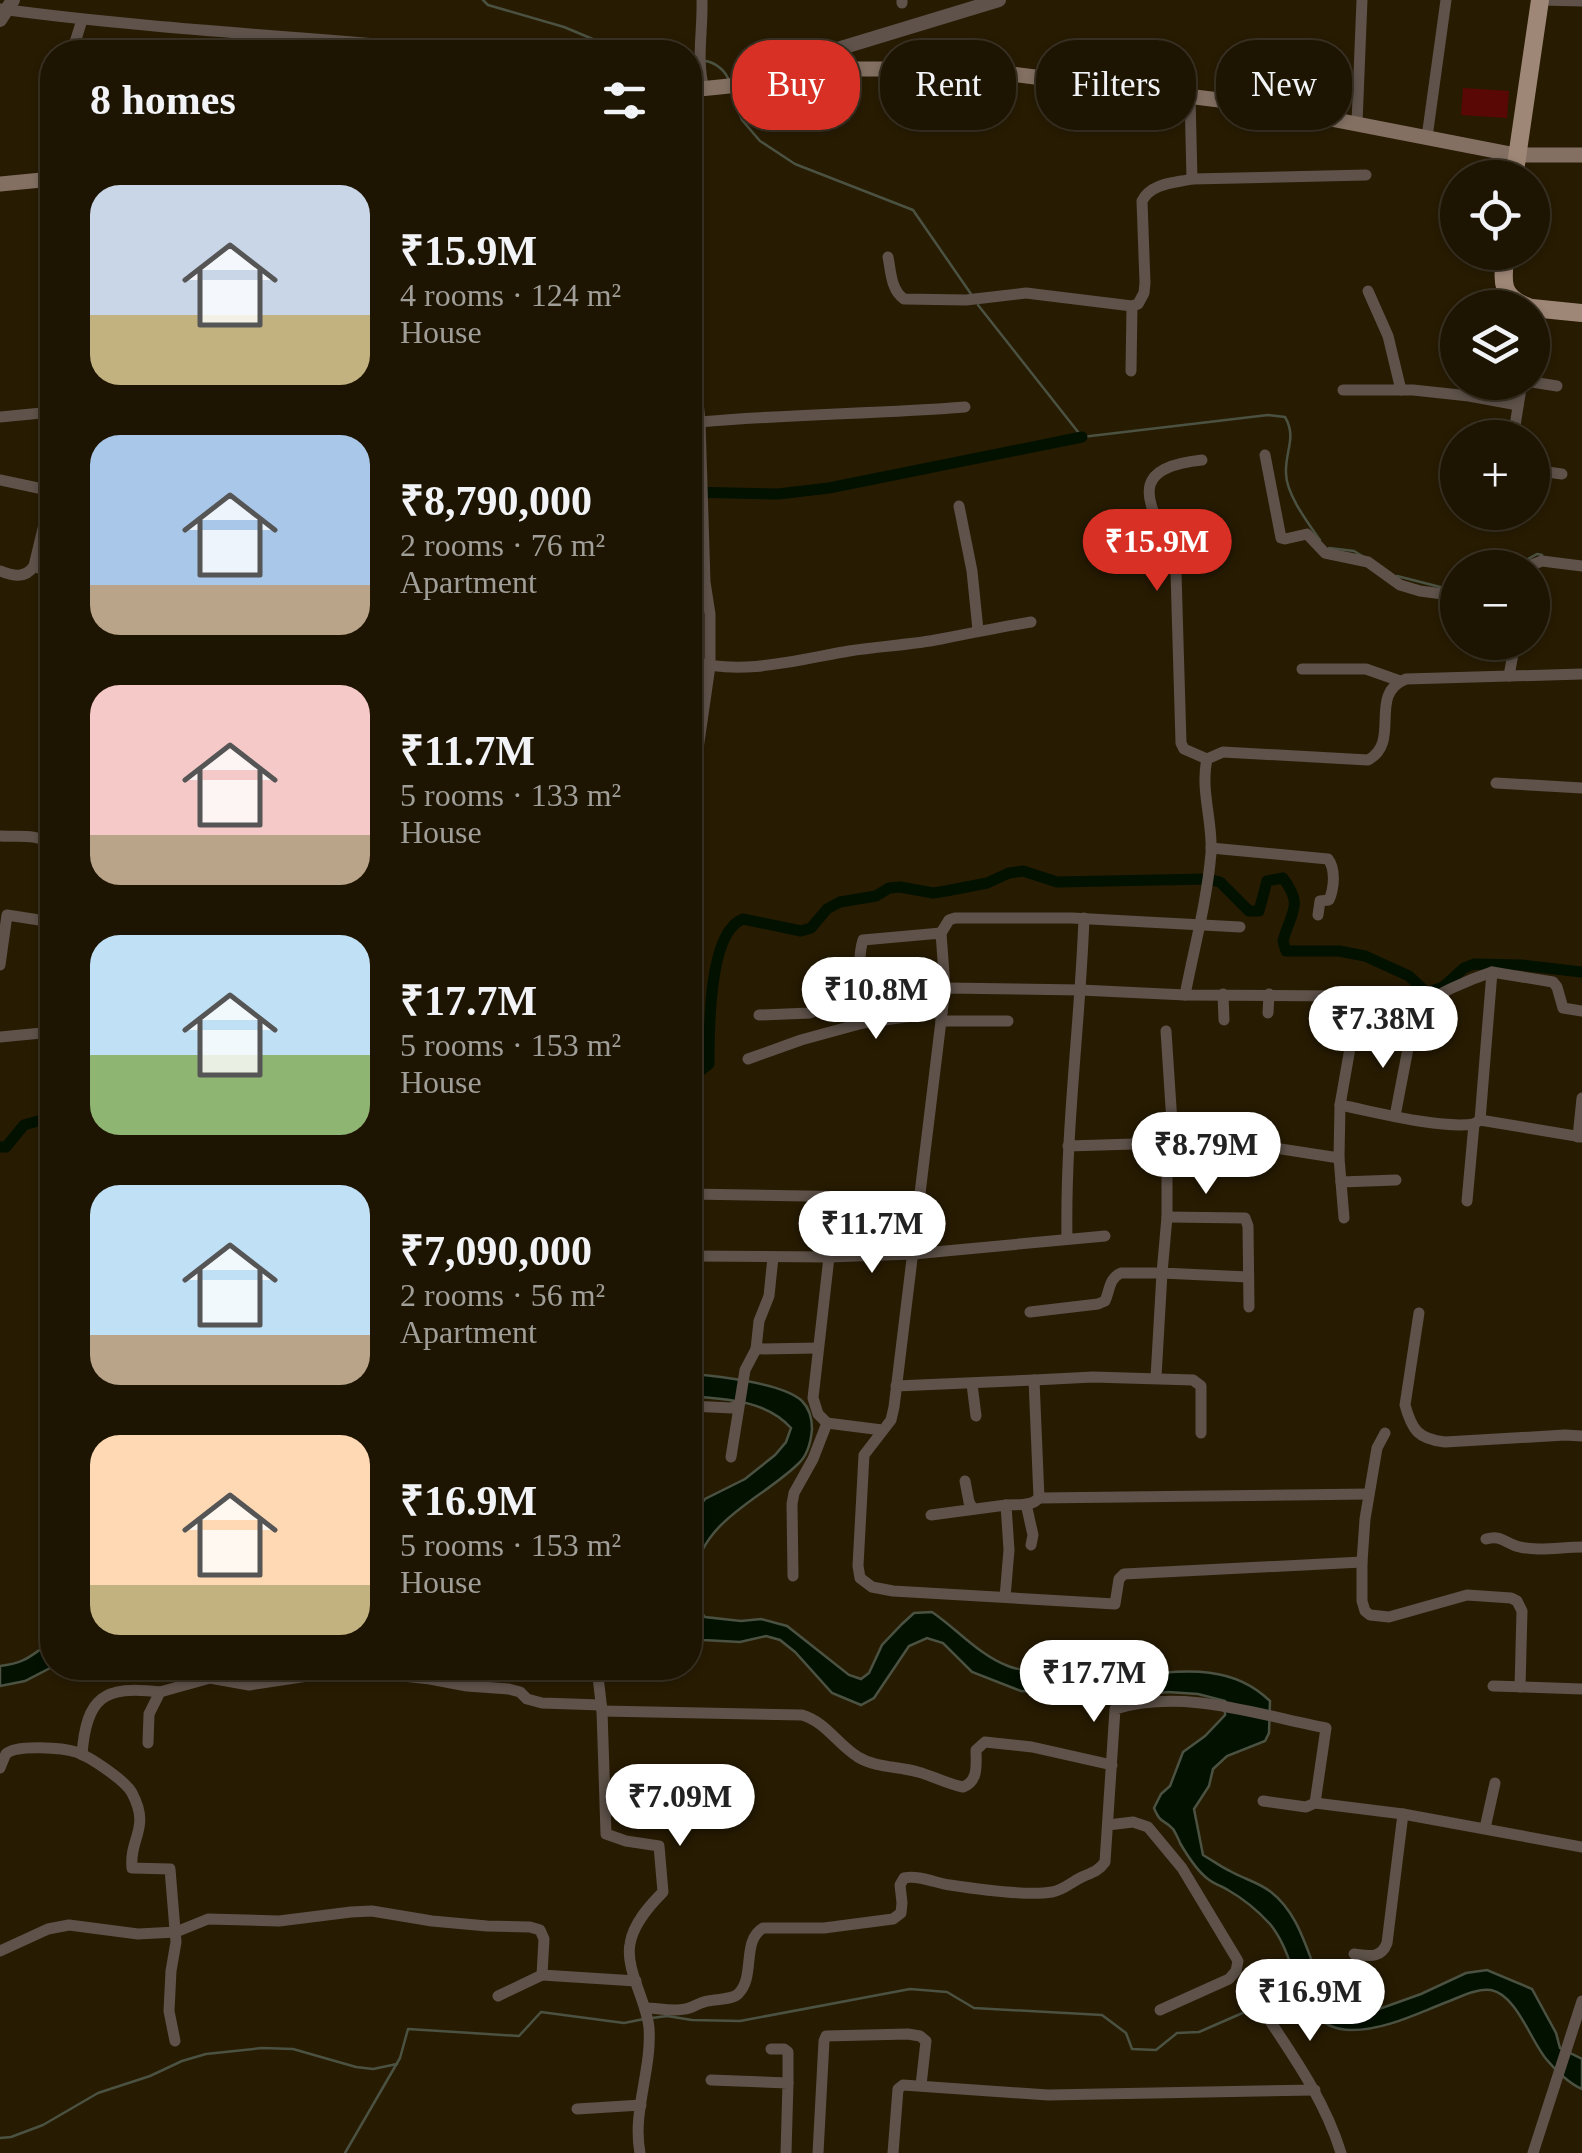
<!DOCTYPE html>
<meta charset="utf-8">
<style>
:root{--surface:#1d1402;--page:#2a2111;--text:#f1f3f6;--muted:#a09e99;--line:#3b3324;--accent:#d93025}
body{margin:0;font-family:"Times New Roman",serif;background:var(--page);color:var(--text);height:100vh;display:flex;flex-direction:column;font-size:38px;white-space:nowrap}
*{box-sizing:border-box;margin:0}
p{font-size:32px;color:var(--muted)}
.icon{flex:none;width:55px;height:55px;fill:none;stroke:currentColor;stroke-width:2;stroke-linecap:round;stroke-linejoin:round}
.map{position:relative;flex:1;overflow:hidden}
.sheet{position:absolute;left:40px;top:40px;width:662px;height:1640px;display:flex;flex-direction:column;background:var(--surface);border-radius:40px;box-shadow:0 2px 8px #0004,0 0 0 2px var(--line)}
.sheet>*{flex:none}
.guide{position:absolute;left:732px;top:40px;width:698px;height:90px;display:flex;gap:20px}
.controls{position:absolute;left:1440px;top:160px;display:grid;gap:20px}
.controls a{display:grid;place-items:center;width:110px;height:110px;border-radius:50%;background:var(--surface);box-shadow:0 2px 8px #0004,0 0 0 2px var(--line);font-size:50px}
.price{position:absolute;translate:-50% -85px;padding:0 22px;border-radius:35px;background:#fff;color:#222;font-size:32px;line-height:65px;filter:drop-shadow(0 2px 5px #0008)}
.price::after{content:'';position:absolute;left:50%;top:60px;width:30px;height:22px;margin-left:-15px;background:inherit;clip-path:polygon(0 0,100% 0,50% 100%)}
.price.active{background:var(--accent);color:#fff}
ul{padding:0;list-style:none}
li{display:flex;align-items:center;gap:30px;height:250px;padding:0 50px}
li span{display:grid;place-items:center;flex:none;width:280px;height:200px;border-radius:30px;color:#555}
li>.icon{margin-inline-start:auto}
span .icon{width:120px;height:120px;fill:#fffc;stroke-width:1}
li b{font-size:42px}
h2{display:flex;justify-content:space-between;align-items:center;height:120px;padding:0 50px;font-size:42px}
.chip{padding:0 35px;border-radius:40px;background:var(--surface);box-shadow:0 2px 8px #0004,0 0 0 2px var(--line);font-size:35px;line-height:90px}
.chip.active{background:var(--accent);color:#fff}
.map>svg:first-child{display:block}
.green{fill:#5a0806}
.water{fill:#031100;stroke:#4b5242;stroke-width:2.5}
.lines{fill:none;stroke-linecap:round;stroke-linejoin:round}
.stream{stroke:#4b5242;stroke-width:2.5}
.canal{stroke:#031100;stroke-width:11}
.minor{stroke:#5e524a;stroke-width:11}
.tertiary{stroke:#5e524a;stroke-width:14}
.secondary{stroke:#837063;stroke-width:15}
.primary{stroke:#9f8777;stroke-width:18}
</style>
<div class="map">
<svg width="1582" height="2153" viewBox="0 0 1582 2153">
<rect width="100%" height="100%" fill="#271b02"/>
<path class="green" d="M1463 88 1509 91 1507 118 1461 115Z"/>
<g class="water">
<path d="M690 1374C717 1376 783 1383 802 1401 810 1409 812 1418 812 1429 811 1441 807 1456 798 1464 762 1499 705 1518 694 1574 691 1591 693 1604 705 1617L741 1621 761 1619 787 1626 849 1675 861 1679 869 1673 882 1645 902 1624 914 1613 932 1612C957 1629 979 1655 1008 1666 1020 1671 1033 1671 1046 1672 1064 1674 1082 1679 1100 1678 1158 1677 1222 1654 1270 1701L1269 1733 1265 1741 1227 1756 1213 1769 1209 1786 1194 1809 1203 1855C1212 1860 1221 1867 1230 1871 1244 1879 1258 1882 1271 1892 1307 1920 1309 1972 1334 2008L1349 2013H1368L1421 1994 1466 1973 1487 1970 1532 1989 1556 2033 1560 2048 1582 2059V2089C1570 2084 1556 2071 1547 2060 1531 2042 1517 1995 1491 1990 1477 1988 1460 1997 1447 2002 1418 2013 1385 2030 1352 2030 1294 2030 1301 1961 1270 1924 1259 1912 1242 1898 1228 1890 1222 1886 1214 1884 1208 1879 1197 1871 1187 1855 1180 1843 1180 1842 1174 1830 1173 1829 1164 1819 1161 1825 1154 1808L1161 1794 1170 1786 1183 1752 1205 1736 1225 1715V1701L1198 1694 1168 1692 1115 1697 1021 1691 972 1672 943 1643 927 1638 909 1646 874 1698 861 1705 832 1693 795 1652 780 1640 766 1636 740 1642 703 1640 690 1630V1519L705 1499 745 1479 775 1455 786 1442 791 1428C766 1400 726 1399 690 1396Z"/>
<path d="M52 1642V1667L25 1681 0 1686V1666C28 1663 31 1654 52 1642Z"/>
</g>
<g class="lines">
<g class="stream">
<path d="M483 0 488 5 564 27 619 50 651 52"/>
<path d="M706 61C716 63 726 71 729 81"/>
<path d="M732 93 742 120 760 141 795 164 913 210 971 294"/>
<path d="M978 305 1082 437 1268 415 1285 417C1297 437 1285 451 1286 473 1286 494 1308 523 1320 540"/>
<path d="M1329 548 1354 551 1364 557"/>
<path d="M1512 568 1537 554 1542 555"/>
<path d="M1397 576 1452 590"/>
<path d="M652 2018 667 2016 692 2020 740 2021 910 1989 947 1992 974 2008 1102 2015 1126 2033 1132 2049 1156 2050 1177 2033 1199 2032 1270 2001 1287 1977 1298 1974"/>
<path d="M0 2138 11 2137 43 2125 98 2093 150 2076 182 2061 206 2054 262 2048 293 2049 356 2067 373 2069 397 2064"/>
<path d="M345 2153 400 2058 408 2029 519 2036 541 2012 624 2023 644 2019"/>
</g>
<g class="canal">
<path d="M690 492 778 494 829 488 1082 437"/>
<path d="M690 1079 709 1064C709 1031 708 932 743 919L801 931 811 928 827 909 840 902 876 896 889 888 900 887 933 893 946 891 987 883 1009 873 1023 871 1057 882 1207 879 1220 882 1249 911H1259L1267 881 1283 878C1304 906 1291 911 1283 941L1286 951H1339L1365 956 1409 976 1427 993 1443 987 1464 968 1474 964 1521 965 1582 972"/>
<path d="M0 1147H6L24 1125 52 1117"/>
</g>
<g class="minor">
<path d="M702 0C703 30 696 60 704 89"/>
<path d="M1542 0 1582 1"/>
<path d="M902 3V0"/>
<path d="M1 9C156 30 313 37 469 52"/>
<path d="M72 52 82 20"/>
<path d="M1357 123 1362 0"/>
<path d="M1427 137 1446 0"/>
<path d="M1192 179 1366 175"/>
<path d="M888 257C891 272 891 290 904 299L966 300 1026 293 1132 306 1138 304 1144 293 1145 283 1142 201C1151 183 1174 183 1192 179L1190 96"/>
<path d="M1368 291 1388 336 1401 390"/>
<path d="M690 317 700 422 705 582 710 614V666L690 804"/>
<path d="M1131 371 1132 306"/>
<path d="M1532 382 1557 386"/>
<path d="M1343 390H1413L1469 396 1518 405"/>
<path d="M0 417 52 412"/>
<path d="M700 422C788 414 877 414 965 407"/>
<path d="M1513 438 1522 382"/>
<path d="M1265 455 1281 538 1285 539 1307 534 1325 553 1368 562 1400 585 1420 591 1458 596"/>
<path d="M1202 460C1108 470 1166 519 1176 573L1181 743 1184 749 1207 759"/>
<path d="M1532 470 1562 474"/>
<path d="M0 480 52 491"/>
<path d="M959 506 972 571 978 630"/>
<path d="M34 566 52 573"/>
<path d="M1523 568 1542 561 1582 566"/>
<path d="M0 571C13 576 25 579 34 566L52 491"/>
<path d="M690 661C743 676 797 660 849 651 880 646 911 645 941 639 971 633 1001 627 1031 622"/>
<path d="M1302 669H1366L1400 681"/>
<path d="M1509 676 1515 642"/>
<path d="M1496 783 1582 788"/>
<path d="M0 836C18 837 37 833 52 845"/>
<path d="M1211 848 1328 859C1336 869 1334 889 1329 900L1320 901 1318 915"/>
<path d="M941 933 949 920 955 918H1072L1240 927"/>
<path d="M0 965 7 915 52 922"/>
<path d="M862 990 945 988 941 933 863 940C856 961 862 999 863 1023"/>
<path d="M1223 994 1224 1020"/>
<path d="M1185 995C1194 948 1207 901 1211 853 1213 822 1200 790 1207 759L1223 752 1368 760C1402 742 1367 694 1406 679L1582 674"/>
<path d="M1268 1013 1269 994"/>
<path d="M759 1015 810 1013 820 1009 827 999 832 996H862"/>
<path d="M941 1021H1008"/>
<path d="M1355 1021 1411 1033C1413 1025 1414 1016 1419 1010 1430 995 1474 978 1492 972"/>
<path d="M1166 1031 1173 1138 1167 1143V1217L1162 1273 1248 1277"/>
<path d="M0 1037 52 1032"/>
<path d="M748 1059 801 1040 863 1023 942 1012"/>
<path d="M1340 1105 1356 1014C1356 1004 1355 1000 1345 996L1185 995 1081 990 945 988 894 1407 891 1420 864 1455 858 1566 860 1578 872 1587 893 1591 1115 1604 1119 1579 1124 1574 1362 1562"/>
<path d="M1395 1116 1411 1033"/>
<path d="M1480 1120 1492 972 1553 982 1557 987 1563 1008 1582 1011"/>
<path d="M1578 1137 1582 1098"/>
<path d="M1173 1138 1230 1141 1339 1158 1340 1105C1376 1112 1439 1129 1474 1124"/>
<path d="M1068 1146 1167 1143"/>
<path d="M1339 1158 1344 1218"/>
<path d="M1341 1182 1396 1180"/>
<path d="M690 1194 920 1198"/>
<path d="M1467 1201 1474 1124 1480 1120 1582 1137"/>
<path d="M1167 1217 1245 1218 1248 1226 1249 1307"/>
<path d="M1067 1239C1065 1132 1080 1026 1084 918"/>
<path d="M690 1256 829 1257 913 1254 1105 1236"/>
<path d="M829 1257 813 1398 818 1414 827 1423 882 1430"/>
<path d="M1030 1312 1098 1304 1105 1301C1110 1290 1109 1278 1121 1273H1162L1156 1377"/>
<path d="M1419 1313 1405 1405C1412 1430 1418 1439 1445 1442L1565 1435 1582 1436"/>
<path d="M756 1349 818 1348"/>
<path d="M972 1384 976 1416"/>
<path d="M896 1386 1034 1380"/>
<path d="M690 1406 732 1408 739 1404"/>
<path d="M1385 1433 1377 1448 1365 1519 1362 1562V1601L1365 1611 1370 1615 1389 1617 1467 1595 1511 1598 1517 1601 1522 1611 1520 1687"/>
<path d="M731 1457 745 1370 756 1349 759 1321 769 1296 773 1257"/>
<path d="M965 1481 969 1502 973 1509"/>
<path d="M1039 1498 1369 1494"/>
<path d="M1026 1504 1033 1535 1031 1545"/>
<path d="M931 1515 1006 1505"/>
<path d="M1486 1539C1500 1535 1503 1541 1516 1546 1536 1552 1561 1547 1582 1547"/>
<path d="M793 1576 792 1504 794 1493 813 1459 827 1423"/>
<path d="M1005 1597 1009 1550 1006 1505C1017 1504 1031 1507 1039 1498L1034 1380 1093 1377 1193 1380 1201 1386V1433"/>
<path d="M597 1668 602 1711 606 1834 626 1841 659 1846 663 1892C649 1906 633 1924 630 1944 625 1969 647 2002 649 2028 652 2070 632 2112 640 2153"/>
<path d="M1493 1686 1582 1689"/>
<path d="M602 1711 802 1715C826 1722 837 1744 858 1757 876 1768 898 1766 918 1772 933 1776 947 1784 963 1787 979 1781 976 1764 976 1750L985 1742 1032 1747 1112 1765"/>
<path d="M148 1743 149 1714 160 1692 210 1678 249 1685 348 1670 430 1679 467 1686 509 1689 520 1692 527 1699 542 1703 601 1705"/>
<path d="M82 1755C86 1697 104 1685 160 1692"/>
<path d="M0 1768C1 1766 5 1755 6 1754 16 1744 64 1748 76 1752 89 1756 126 1781 132 1793 151 1829 129 1837 132 1868L170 1869 176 1942 171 1971 169 2011 175 2041"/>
<path d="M1263 1801 1306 1807 1315 1803"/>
<path d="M1108 1825 1133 1822 1148 1827 1182 1868 1238 1961 1236 1971 1229 1979 1160 2010"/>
<path d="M1485 1828 1495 1783"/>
<path d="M0 1951 48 1929 69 1925 138 1934 176 1932 208 1919 279 1921 351 1912 372 1911 432 1921 487 1926 530 1927 540 1930 544 1939 542 1975 636 1981"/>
<path d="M1354 1954C1369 1956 1381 1959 1387 1943L1403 1814"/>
<path d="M498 1996 542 1975"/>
<path d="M645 2008C658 2008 673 2012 685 2009 693 2008 699 2002 708 2001 717 1999 731 2000 738 1994 756 1977 741 1941 763 1928H824L893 1919 901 1913 902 1903 900 1885 904 1878C920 1875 935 1883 950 1885 976 1889 1028 1896 1052 1892 1063 1890 1070 1883 1080 1878 1090 1873 1098 1872 1105 1862L1115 1709C1184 1688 1258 1715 1326 1728L1315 1803 1403 1814 1582 1847"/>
<path d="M1270 2021C1298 2063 1326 2104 1341 2153"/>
<path d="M771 2049H784L788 2052V2083"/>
<path d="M711 2080 788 2083 786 2153"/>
<path d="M577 2109 641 2105"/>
<path d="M818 2153 824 2041 826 2036 908 2034 920 2036 926 2041 921 2085"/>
<path d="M893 2153 898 2089 903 2085 1048 2095 1315 2090"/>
<path d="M1533 2153 1582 2001"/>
</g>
<g class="tertiary">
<path d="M0 20 13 0"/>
<path d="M779 77 787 67 798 61 999 0"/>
</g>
<g class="secondary">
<path d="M690 90 739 85 779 77 847 69H921L995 72 1259 105 1516 155H1582"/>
<path d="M0 184 52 179"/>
</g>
<g class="primary">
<path d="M1514 178 1540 0"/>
<path d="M1506 252C1502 282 1499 297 1531 308"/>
<path d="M1532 308 1582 313"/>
</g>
</g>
</svg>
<div class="controls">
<a><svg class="icon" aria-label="locate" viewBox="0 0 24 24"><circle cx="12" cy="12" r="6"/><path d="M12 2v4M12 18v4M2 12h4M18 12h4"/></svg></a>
<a><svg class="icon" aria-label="layers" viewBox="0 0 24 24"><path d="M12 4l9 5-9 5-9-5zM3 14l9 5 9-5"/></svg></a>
<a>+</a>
<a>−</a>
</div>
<b class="price active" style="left:1157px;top:594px">₹15.9M</b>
<b class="price" style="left:876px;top:1042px">₹10.8M</b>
<b class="price" style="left:1383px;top:1071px">₹7.38M</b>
<b class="price" style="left:1206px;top:1197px">₹8.79M</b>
<b class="price" style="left:872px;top:1276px">₹11.7M</b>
<b class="price" style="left:1094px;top:1725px">₹17.7M</b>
<b class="price" style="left:680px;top:1849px">₹7.09M</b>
<b class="price" style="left:1310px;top:2044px">₹16.9M</b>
<div class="guide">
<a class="chip active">Buy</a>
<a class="chip">Rent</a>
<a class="chip">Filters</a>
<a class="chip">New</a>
</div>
<section class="sheet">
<h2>8 homes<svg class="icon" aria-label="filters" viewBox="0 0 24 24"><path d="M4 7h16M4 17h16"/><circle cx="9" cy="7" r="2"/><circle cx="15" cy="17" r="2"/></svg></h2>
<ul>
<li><span style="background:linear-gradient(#c9d6e8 65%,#c2b280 0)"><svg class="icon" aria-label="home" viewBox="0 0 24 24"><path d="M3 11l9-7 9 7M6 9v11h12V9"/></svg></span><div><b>₹15.9M</b><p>4 rooms · 124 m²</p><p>House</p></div></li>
<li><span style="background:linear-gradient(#a9c7e8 75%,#b9a48a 0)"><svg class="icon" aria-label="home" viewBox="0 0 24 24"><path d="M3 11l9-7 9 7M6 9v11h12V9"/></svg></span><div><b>₹8,790,000</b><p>2 rooms · 76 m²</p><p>Apartment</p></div></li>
<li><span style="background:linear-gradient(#f6c9c9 75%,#b9a48a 0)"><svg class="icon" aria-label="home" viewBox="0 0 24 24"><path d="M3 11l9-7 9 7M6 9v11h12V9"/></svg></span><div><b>₹11.7M</b><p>5 rooms · 133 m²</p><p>House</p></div></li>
<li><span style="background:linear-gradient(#bfe0f5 60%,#8fb573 0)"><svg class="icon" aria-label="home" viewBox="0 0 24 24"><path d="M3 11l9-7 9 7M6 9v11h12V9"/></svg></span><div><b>₹17.7M</b><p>5 rooms · 153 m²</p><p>House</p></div></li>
<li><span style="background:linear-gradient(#bfe0f5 75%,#b9a48a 0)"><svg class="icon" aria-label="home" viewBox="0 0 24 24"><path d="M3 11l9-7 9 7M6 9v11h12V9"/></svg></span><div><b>₹7,090,000</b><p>2 rooms · 56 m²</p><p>Apartment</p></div></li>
<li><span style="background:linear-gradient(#ffd9b3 75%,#c2b280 0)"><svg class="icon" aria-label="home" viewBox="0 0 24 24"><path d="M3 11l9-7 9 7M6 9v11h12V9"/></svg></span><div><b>₹16.9M</b><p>5 rooms · 153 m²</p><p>House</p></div></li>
</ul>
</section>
</div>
